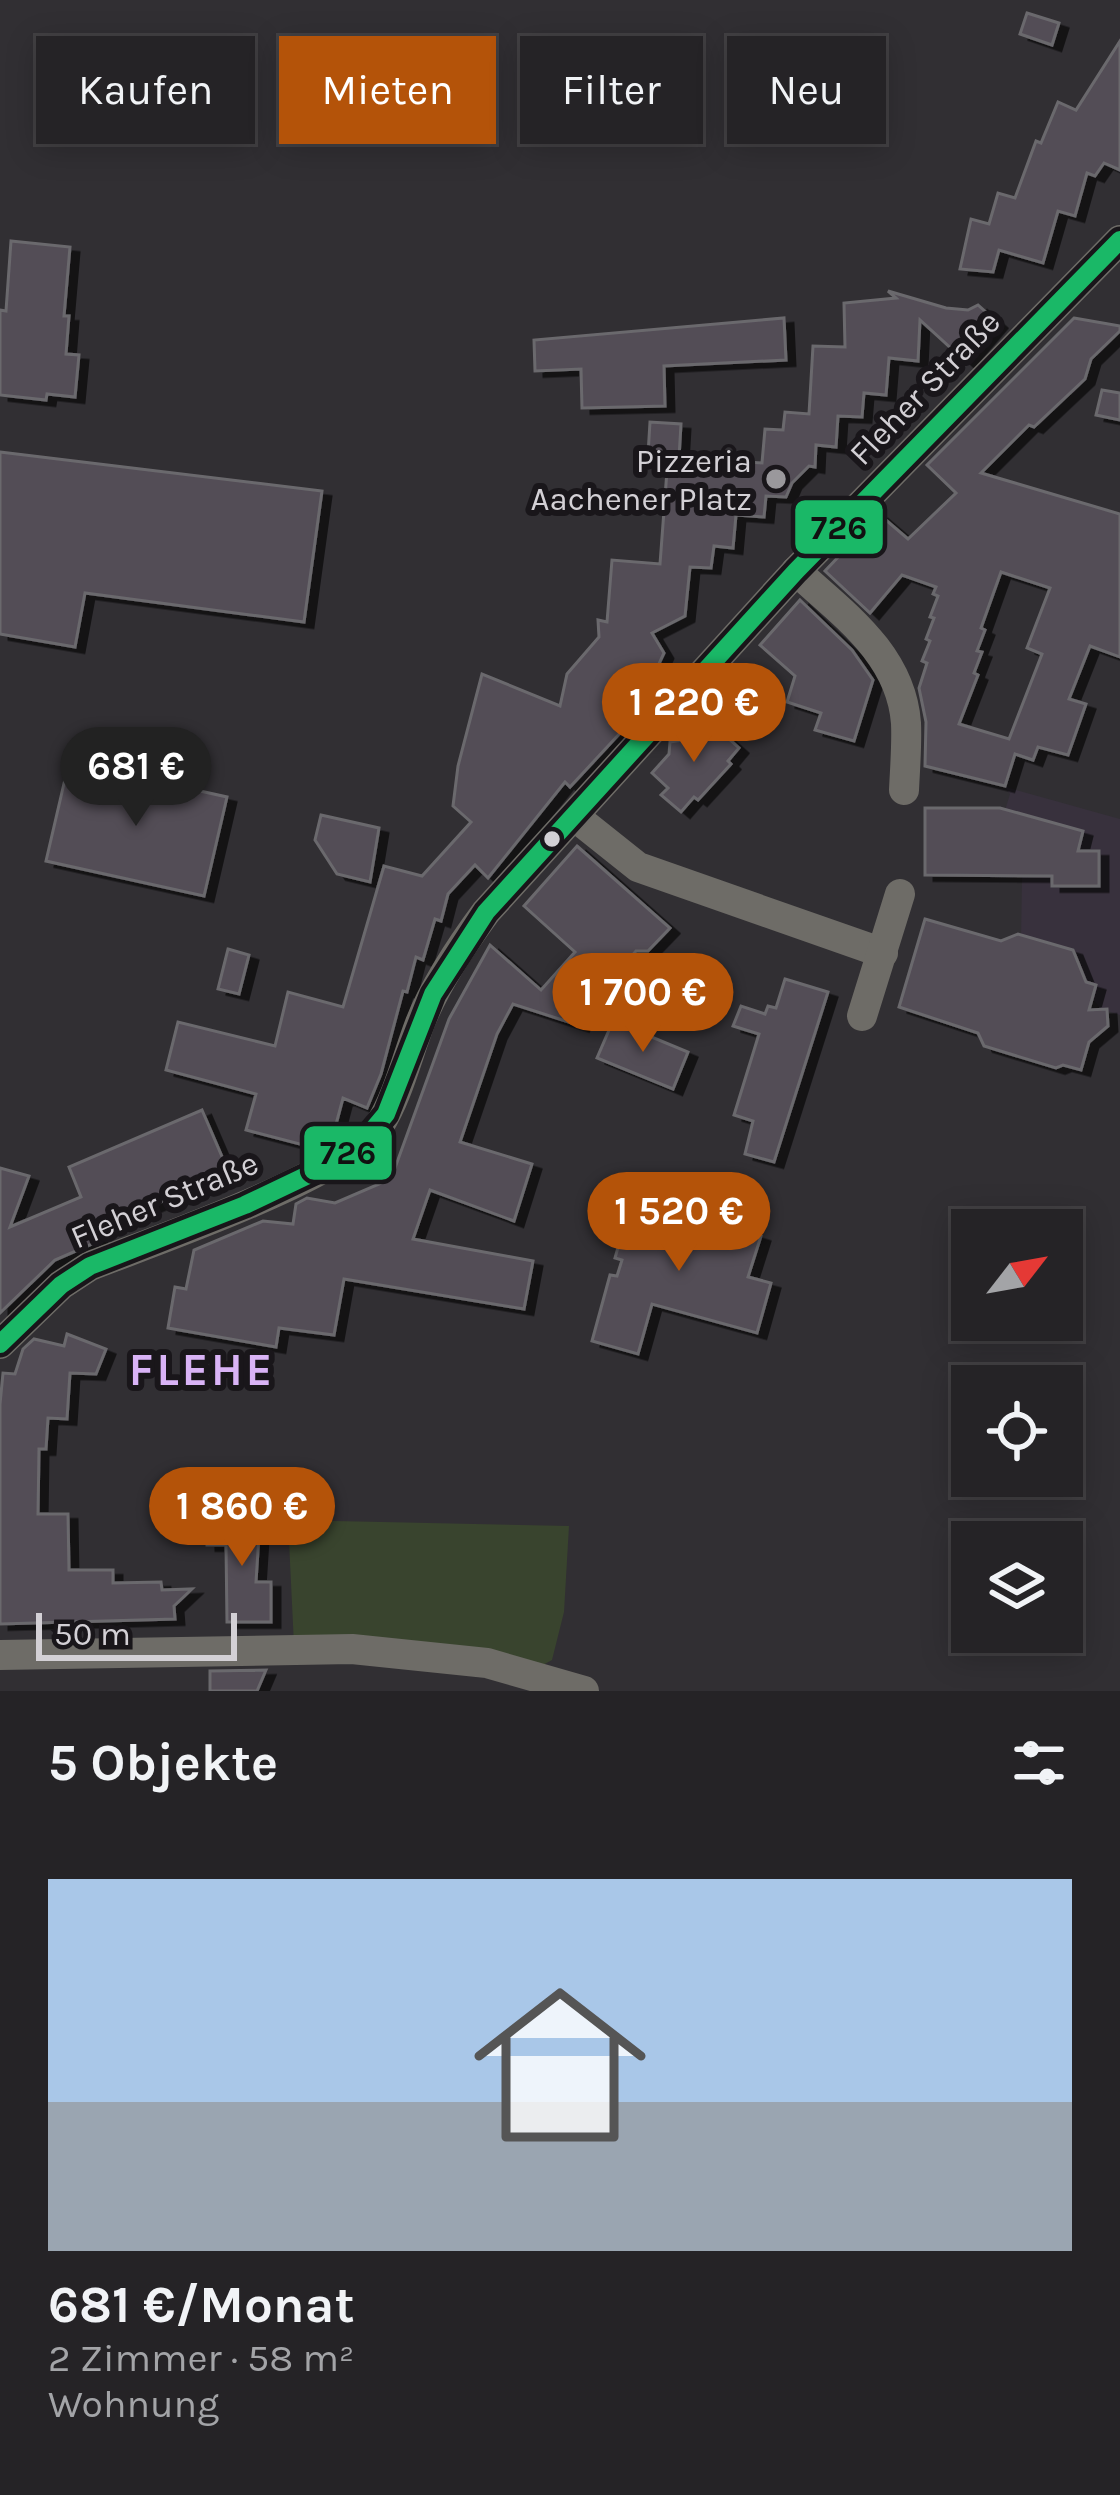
<!DOCTYPE html>
<html lang="de">
<meta charset="utf-8">
<style>
:root{--surface:#252326;--page:#312f32;--text:#f1f3f6;--muted:#a3a4a7;--line:#424043;--accent:#b45309}
body{margin:0;font-family:Karla,sans-serif;background:var(--page);color:var(--text);height:100vh;display:flex;flex-direction:column;font-size:45px;white-space:nowrap}
*{box-sizing:border-box;margin:0}
p{font-size:39px;color:var(--muted)}
.icon{flex:none;width:66px;height:66px;fill:none;stroke:currentColor;stroke-width:2;stroke-linecap:round;stroke-linejoin:round}
.map{position:relative;height:1691px;overflow:hidden}
.side{display:flex;flex-direction:column;background:var(--surface);flex:1}
.side>*{flex:none}
.top-card{position:absolute;left:36px;top:36px;width:1050px;height:108px;display:flex;gap:24px}
.needle{width:78px;rotate:59deg}
.fabs{position:absolute;left:951px;top:1209px;display:grid;gap:24px}
.fabs a{display:grid;place-items:center;width:132px;height:132px;border-radius:0px;background:var(--surface);box-shadow:0 6px 30px #0003,0 0 0 3px var(--line);font-size:60px}
.scale{position:absolute;left:36px;bottom:30px;width:201px;box-sizing:border-box;padding-left:12px;border:6px solid #d3d0d5;border-top:0;font-size:33px;line-height:42px;white-space:nowrap;color:#d3d0d5;-webkit-text-stroke:9px #19161a;paint-order:stroke}
.price{position:absolute;translate:-50% -102px;padding:0 27px;border-radius:42px;background:var(--accent);color:#fff;font-size:39px;line-height:78px;filter:drop-shadow(0 3px 6px #0008)}
.price::after{content:'';position:absolute;left:50%;top:72px;width:36px;height:27px;margin-left:-18px;background:inherit;clip-path:polygon(0 0,100% 0,50% 100%)}
.price.current{background:#222;color:#fff}
ul{padding:0;list-style:none}
li{display:grid;align-content:center;gap:24px;height:636px;padding:0 48px}
li span{display:grid;place-items:center;height:372px;border-radius:0px;color:#555}
li>.icon{margin-inline-start:auto}
span .icon{width:216px;height:216px;fill:#fffc;stroke-width:1}
li b{font-size:51px}
h2{display:flex;justify-content:space-between;align-items:center;height:144px;padding:0 48px;font-size:51px}
.tag{padding:0 42px;border-radius:0px;background:var(--surface);box-shadow:0 6px 30px #0003,0 0 0 3px var(--line);font-size:42px;line-height:108px}
.tag.current{background:var(--accent);color:#fff}
.map>svg:first-child{display:block}
.built{fill:#38313d}
.green{fill:#39442e}
.building{fill:#534d57;stroke:#6b696d;stroke-width:3;fill-rule:evenodd;filter:url(#shadow)}
.lines{fill:none;stroke-linecap:round;stroke-linejoin:round}
.minor{stroke:#6e6c67;stroke-width:30}
.bus-1-casing{stroke:#19161a;stroke-width:27}
.bus-1{stroke:#1ab867;stroke-width:18}
.poi-dot{fill:#9a989c;stroke:#19161a;stroke-width:4.5}
.bus-dot{fill:#d3d0d5;stroke:#19161a;stroke-width:4.5}
.labels{text-anchor:middle;stroke-width:12;stroke-linejoin:round;paint-order:stroke}
.street-label{font-size:33px;fill:#d3d0d5;stroke:#19161a}
.poi-label{font-size:33px;fill:#d3d0d5;stroke:#19161a;text-anchor:end}
.district-label{font-size:45px;font-weight:bold;letter-spacing:3px;fill:#d9b3f6;stroke:#19161a}
.line-badge{stroke:#19161a;stroke-width:4.5}
.pale-badge-label{font-size:33px;text-anchor:middle;font-weight:bold;fill:#111}
</style>
<div class="map">
<svg width="1120" height="1691" viewBox="0 0 1120 1691">
<defs>
<filter id="shadow"><feDropShadow dx="9" dy="5.5" stdDeviation="0" flood-color="#0009"/></filter>
</defs>
<rect width="100%" height="100%" fill="#312f33"/>
<path class="built" d="M1005 787 1120 819V1015L1101 1009 1093 999 1095 985 1079 978V962L1069 958 1073 950 1067 952 1045 941 1021 938 1022 877 995 876V843L1010 794Z"/>
<path class="green" d="M288 1520 569 1526 564 1612 552 1660 541 1666 294 1645Z"/>
<g class="building">
<path d="M1027 13 1059 23 1052 45 1020 34Z"/>
<path d="M1120 41V170L1104 163 1095 176 1087 173 1075 216 1058 211 1043 263 999 250 993 272 960 269 971 219 989 224 998 193 1015 198 1036 141 1041 143 1058 102 1076 110Z"/>
<path d="M11 241 70 247 64 316H69L66 354 79 355 75 397 47 394 46 400 0 395V310L6 311Z"/>
<path d="M888 291 946 308 968 310 978 305 998 323 965 361 920 320 918 361 889 358 886 395 864 393 862 417 838 416 836 447 816 445 815 467 809 466 792 483 786 497 766 496 764 517 736 515 733 548 714 546 711 568 690 567 685 616 652 633 664 653 657 668 656 685 650 688 636 716 570 787 565 782 488 878 475 865 448 894 441 921 435 919 423 960 416 957 407 992 403 991 381 1074 367 1108 343 1098 334 1132 311 1147 246 1130 256 1094 166 1070 178 1022 275 1046 288 992 343 1007 384 866 422 876 471 822 453 806 458 766 482 674 560 706 567 674 599 637 598 620 607 622 612 560 660 564 668 457 648 455 650 422 681 424 679 458 762 463 765 429 783 430 785 412 809 414 813 346 845 347 844 303 896 298Z"/>
<path d="M784 318 786 360 664 366 665 406 582 408 581 369 535 371 534 340Z"/>
<path d="M1074 318 1120 326V331L1091 359 1085 379 1034 427 1029 425 981 473 1120 514V657L1090 646 1069 699 1086 704 1068 755 1038 747 1033 760 1015 754 1005 786 925 766 926 722 919 688 927 663 922 661 930 641 926 639 934 618 930 617 938 596 933 594 936 587 902 575 870 613 825 571 879 514 908 539 956 493 927 465ZM1001 572 1050 588 1027 648 1042 654 1009 739 959 724 978 675 974 673 982 652 977 651 985 630 981 628Z"/>
<path d="M1102 390 1120 393V420L1096 415Z"/>
<path d="M0 452 322 491 304 622 85 593 75 647 0 634Z"/>
<path d="M800 600 852 650 873 680 854 741 815 730 821 713 787 702 795 676 760 645Z"/>
<path d="M699 721 715 735 719 730 739 748 728 761 731 764 698 800 694 797 681 812 661 795 668 788 652 773 669 754 670 742 682 740Z"/>
<path d="M69 762 227 797 204 896 46 861Z"/>
<path d="M925 808H1000L1083 831 1078 851H1099V886H1052V876L925 875Z"/>
<path d="M321 815 379 828 370 882 337 874 315 840Z"/>
<path d="M577 846 670 928 648 951H636L613 978 617 982 578 1024 581 1026 513 1004 497 1034 460 1142 532 1164 514 1221 430 1190 413 1239 533 1261 524 1309 344 1279 334 1335 279 1328 276 1347 168 1328 175 1287 186 1289 194 1250 263 1221 293 1224 296 1204 307 1198 335 1203 391 1179 449 1019 490 945 541 990 575 952 524 906Z"/>
<path d="M925 919 1001 941 1018 934 1073 950 1086 982 1096 985 1089 1010 1107 1009 1108 1026 1089 1042 1081 1070 1063 1065 1056 1068 984 1046 978 1033 899 1007Z"/>
<path d="M228 949 249 955 239 994 218 989Z"/>
<path d="M785 979 828 992 774 1162 745 1154 753 1121 734 1115 759 1034 733 1026 741 1006 765 1014 768 1006 776 1008Z"/>
<path d="M613 1021 688 1052 673 1089 597 1058Z"/>
<path d="M202 1110 229 1173 95 1230 99 1241 55 1260 0 1313V1168L29 1176 10 1227 81 1197 69 1167Z"/>
<path d="M627 1196 761 1236 748 1277 771 1283 757 1333 652 1304 638 1354 592 1341 610 1275 617 1276 622 1260 615 1258 623 1230 617 1228Z"/>
<path d="M67 1334 106 1349 96 1374 70 1373 67 1419 48 1418 46 1449H39L38 1514H68L69 1570H113V1583L161 1582 162 1590 192 1589 174 1606 175 1619 0 1624V1404L3 1373 15 1374 23 1349 34 1339 64 1346Z"/>
<path d="M206 1517 260 1519 256 1582H271V1622H227L226 1545H207Z"/>
<path d="M266 1670 257 1691H210V1671Z"/>
</g>
<g class="lines">
<g class="minor">
<path d="M796 571C843 614 901 654 906 723 907 745 905 768 904 790"/>
<path d="M574 816 638 867 883 953"/>
<path d="M862 1016 900 894"/>
<path d="M0 1344 61 1285 90 1266C151 1242 347 1175 379 1126 398 1096 407 1057 420 1023 436 983 460 947 486 912L796 571 1120 240"/>
<path d="M0 1655 352 1649 487 1663 584 1691"/>
</g>
<defs>
<path id="bus-1" d="M0 1344 61 1285 90 1266 245 1205 329 1165 360 1145 386 1114 433 994 486 912 796 571 1120 240"/>
</defs>
<use href="#bus-1" class="bus-1-casing"/>
<use href="#bus-1" class="bus-1"/>
</g>
<circle class="poi-dot" cx="776" cy="479" r="12"/>
<circle class="bus-dot" cx="552" cy="839" r="10"/>
<g class="labels">
<g class="street-label">
<text transform="translate(924 387) rotate(-46)" y="12">Fleher Straße</text>
<text transform="translate(164 1199) rotate(-23)" y="12">Fleher Straße</text>
</g>
<g class="poi-label">
<text x="752" y="472">Pizzeria<tspan x="752" dy="38">Aachener Platz</tspan></text>
</g>
<g class="district-label">
<text x="202" y="1385">FLEHE</text>
</g>
</g>
<g class="line-badge">
<rect x="793" y="498" width="92" height="58" rx="12" fill="#1ab867"/>
<rect x="302" y="1124" width="92" height="58" rx="12" fill="#1ab867"/>
</g>
<g class="pale-badge-label">
<text x="839" y="539">726</text>
<text x="348" y="1164">726</text>
</g>
</svg>
<div class="fabs">
<a><svg class="needle" viewBox="-14 -14 28 28"><path d="M0-13l5 13h-10z" fill="#e53935"/><path d="M0 13l5-13h-10z" fill="#a3a4a7"/></svg></a>
<a><svg class="icon" aria-label="locate" viewBox="0 0 24 24"><circle cx="12" cy="12" r="6"/><path d="M12 2v4M12 18v4M2 12h4M18 12h4"/></svg></a>
<a><svg class="icon" aria-label="layers" viewBox="0 0 24 24"><path d="M12 4l9 5-9 5-9-5zM3 14l9 5 9-5"/></svg></a>
</div>
<div class="scale">50 m</div>
<b class="price" style="left:694px;top:765px">1 220 €</b>
<b class="price current" style="left:136px;top:829px">681 €</b>
<b class="price" style="left:643px;top:1055px">1 700 €</b>
<b class="price" style="left:679px;top:1274px">1 520 €</b>
<b class="price" style="left:242px;top:1569px">1 860 €</b>
<div class="top-card">
<a class="tag">Kaufen</a>
<a class="tag current">Mieten</a>
<a class="tag">Filter</a>
<a class="tag">Neu</a>
</div>
</div>
<section class="side">
<h2>5 Objekte<svg class="icon" aria-label="filters" viewBox="0 0 24 24"><path d="M4 7h16M4 17h16"/><circle cx="9" cy="7" r="2"/><circle cx="15" cy="17" r="2"/></svg></h2>
<ul>
<li><span style="background:linear-gradient(#a9c7e8 60%,#9aa5b1 0)"><svg class="icon" aria-label="home" viewBox="0 0 24 24"><path d="M3 11l9-7 9 7M6 9v11h12V9"/></svg></span><div><b>681 €/Monat</b><p>2 Zimmer · 58 m²</p><p>Wohnung</p></div></li>
</ul>
</section>
